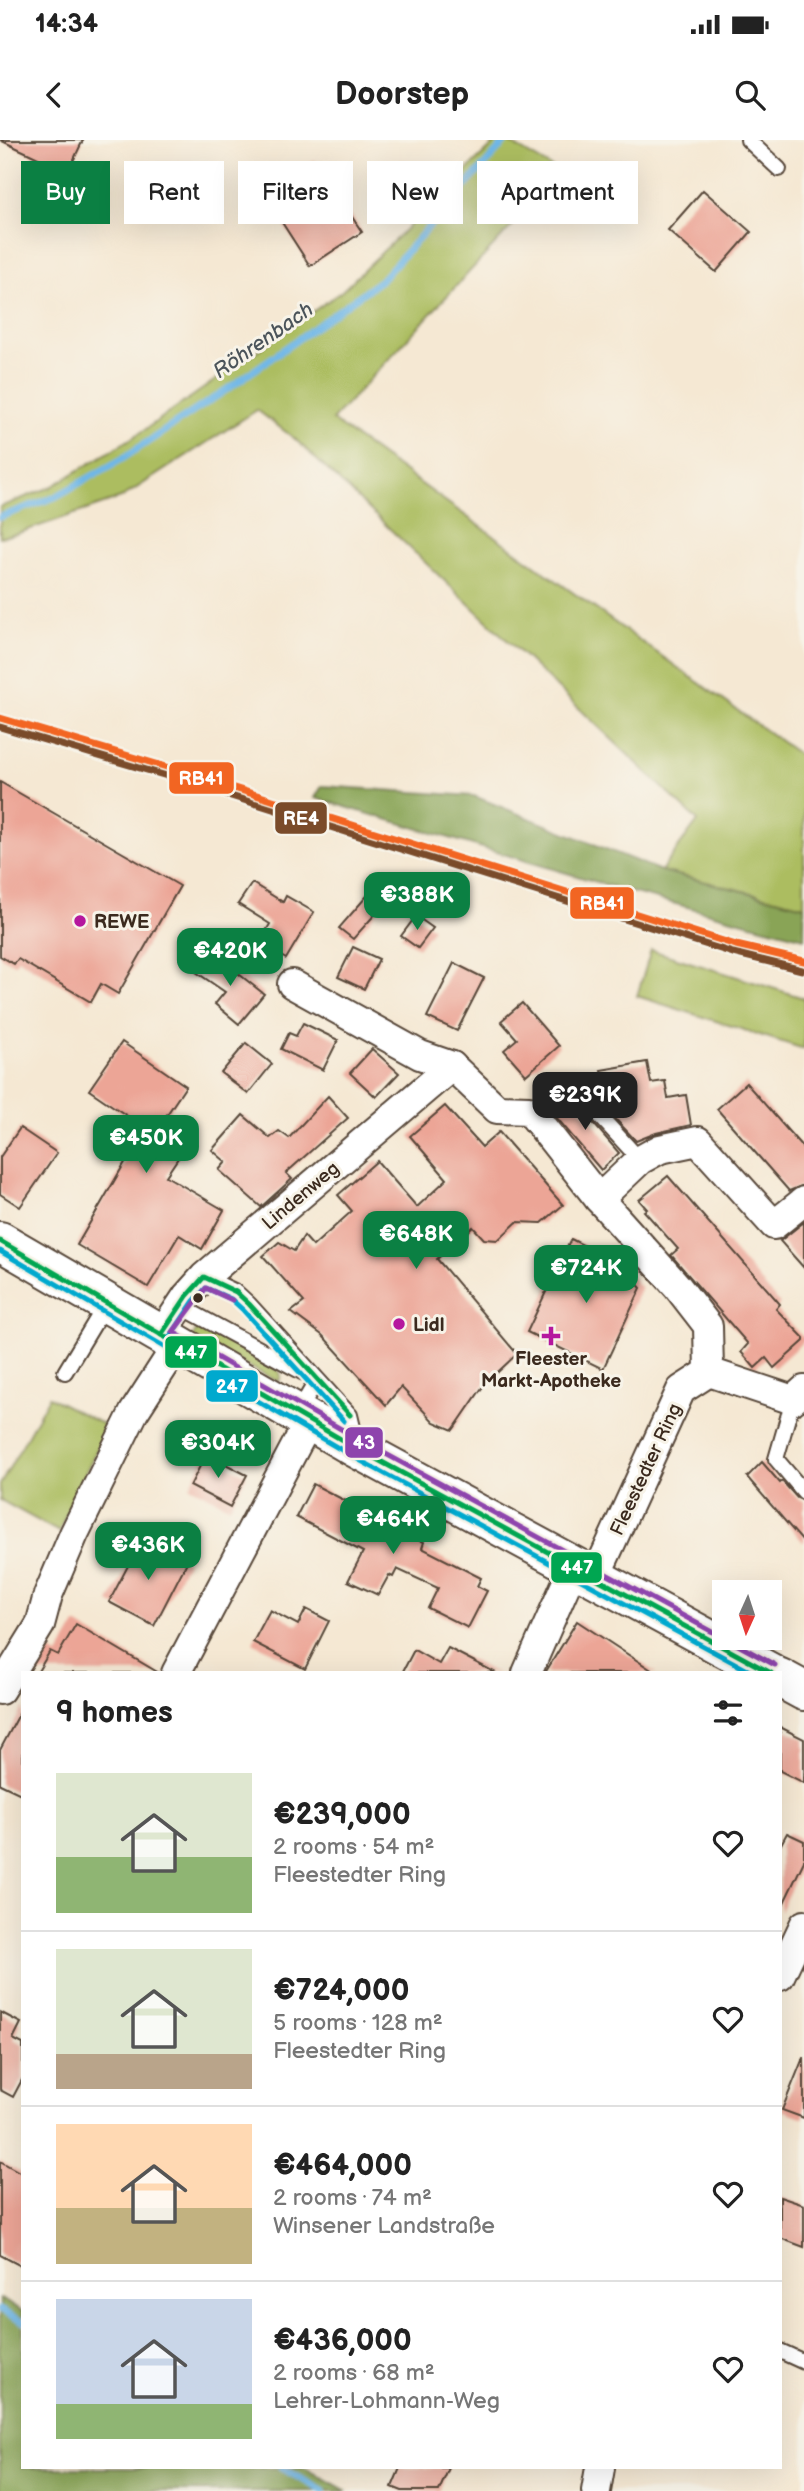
<!DOCTYPE html>
<meta charset="utf-8">
<style>
:root{--surface:#fff;--page:#f2f2f2;--text:#222;--muted:#767676;--line:#e0e0e0;--accent:#0b8043}
body{margin:0;font-family:"Balsamiq Sans",sans-serif;background:var(--page);color:var(--text);height:100vh;display:flex;flex-direction:column;font-size:26px;white-space:nowrap}
*{box-sizing:border-box;margin:0}
p{font-size:23px;color:var(--muted)}
.icon{flex:none;width:38px;height:38px;fill:none;stroke:currentColor;stroke-width:2;stroke-linecap:round;stroke-linejoin:round}
.map{position:relative;flex:1;overflow:hidden}
.drawer{position:absolute;left:21px;top:1531px;width:761px;height:798px;display:flex;flex-direction:column;background:var(--surface);border-radius:0px;box-shadow:0 7px 28px #0002}
.drawer>*{flex:none}
.hud{position:absolute;left:21px;top:21px;width:763px;height:63px;display:flex;gap:14px}
.needle{width:46px;rotate:183deg}
.buttons{position:absolute;left:712px;top:1440px;display:grid;gap:14px}
.buttons a{display:grid;place-items:center;width:70px;height:70px;border-radius:0px;background:var(--surface);box-shadow:0 7px 28px #0002;font-size:35px}
.price{position:absolute;translate:-50% -60px;padding:0 16px;border-radius:14px;background:var(--accent);color:#fff;font-size:23px;line-height:46px;filter:drop-shadow(0 2px 4px #0008)}
.price::after{content:'';position:absolute;left:50%;top:42px;width:21px;height:16px;margin-left:-10px;background:inherit;clip-path:polygon(0 0,100% 0,50% 100%)}
.price.current{background:#222;color:#fff}
ul{padding:0;list-style:none}
li{display:flex;align-items:center;gap:21px;height:175px;padding:0 35px}
li+li{border-top:2px solid var(--line)}
li span{display:grid;place-items:center;flex:none;width:196px;height:140px;border-radius:0px;color:#555}
li>.icon{margin-inline-start:auto}
span .icon{width:84px;height:84px;fill:#fffc;stroke-width:1}
li b{font-size:30px}
h2{display:flex;justify-content:space-between;align-items:center;height:84px;padding:0 35px;font-size:30px}
.pill{padding:0 24px;border-radius:0px;background:var(--surface);box-shadow:0 7px 28px #0002;font-size:24px;line-height:63px}
.pill.current{background:var(--accent);color:#fff}
.status{display:flex;justify-content:space-between;align-items:center;height:49px;padding:0 35px;background:var(--surface);direction:ltr}
.status svg{height:19px;fill:currentColor}
header{display:flex;justify-content:space-between;align-items:center;height:91px;padding:0 35px;background:var(--surface);font-size:32px;font-weight:700}
.map>svg:first-child{display:block}
.green{fill:#acbd60;stroke:#74743f;stroke-width:2}
.forest{fill:#89a456;stroke:#62673a;stroke-width:2}
.lines{fill:none;stroke-linecap:round;stroke-linejoin:round}
.stream{stroke:#70b7e7;stroke-width:7}
.building{fill:#eca596}
.lane-casing{stroke:#574639;stroke-width:18}
.street-casing{stroke:#574639;stroke-width:32}
.secondary-casing{stroke:#574639;stroke-width:42}
.lane{stroke:#fff;stroke-width:14}
.street{stroke:#fff;stroke-width:28}
.secondary{stroke:#fff;stroke-width:38}
.bus-1-casing{stroke:#f7f3e8;stroke-width:10}
.bus-2-casing{stroke:#f7f3e8;stroke-width:10}
.bus-3-casing{stroke:#f7f3e8;stroke-width:10}
.bus-1{stroke:#00a651;stroke-width:5}
.bus-2{stroke:#00a9ce;stroke-width:5}
.bus-3{stroke:#8e44ad;stroke-width:5}
.rail-1-casing{stroke:#f7f3e8;stroke-width:12}
.rail-2-casing{stroke:#f7f3e8;stroke-width:12}
.rail-1{stroke:#f26522;stroke-width:7}
.rail-2{stroke:#7a4b2a;stroke-width:7}
.poi-dot{fill:#b5179e;stroke:#f7f3e8;stroke-width:2.5}
.bus-dot{fill:#3b2a1e;stroke:#f7f3e8;stroke-width:2.5}
.labels{text-anchor:middle;stroke-width:6;stroke-linejoin:round;paint-order:stroke}
.poi-label{font-size:19px;font-weight:bold;fill:#3b2a1e;stroke:#f7f3e8;text-anchor:start}
.street-label{font-size:19px;fill:#3b2a1e;stroke:#f7f3e8}
.water-label{font-size:21px;font-style:italic;fill:#4b545a;stroke:#f7f3e8}
.line-badge{stroke:#f7f3e8;stroke-width:2.5}
.badge-label{font-size:19px;text-anchor:middle;font-weight:bold;fill:#fff}
</style>
<div class="status"><b>14:34</b><svg viewBox="0 0 49 12"><path d="M0 12V9h3v3zM5 12V6h3v6zM10 12V3h3v9zM15 12V0h3v12zM26 1h20v11H26zM47 4h2v5h-2z"/></svg></div>
<header><svg class="icon" aria-label="back" viewBox="0 0 24 24"><path d="M15 5l-7 7 7 7"/></svg>Doorstep<svg class="icon" aria-label="search" viewBox="0 0 24 24"><circle cx="10" cy="10" r="6"/><path d="M15 15l6 6"/></svg></header>
<div class="map">
<svg width="804" height="2351" viewBox="0 0 804 2351">
<rect width="100%" height="100%" fill="#f7f3e8"/>
<filter id="ink" filterUnits="userSpaceOnUse"><feTurbulence type="fractalNoise" baseFrequency=".0143" numOctaves="2"/><feDisplacementMap in="SourceGraphic" scale="14" xChannelSelector="R" yChannelSelector="G"/><feConvolveMatrix kernelMatrix="1 2 1 2 8 2 1 2 1" color-interpolation-filters="sRGB"/></filter>
<filter id="wash" filterUnits="userSpaceOnUse"><feTurbulence type="fractalNoise" baseFrequency=".00686" numOctaves="4" result="noise"/><feDisplacementMap in="SourceGraphic" scale="28" xChannelSelector="R" yChannelSelector="G"/><feGaussianBlur stdDeviation="1.57" result="paint"/><feColorMatrix in="noise" values="0 0 0 0 0 0 0 0 0 0 0 0 0 0 0 0 0 1.4 0 .05"/><feComposite in="paint" operator="in"/></filter>
<g filter="url(#wash)">
<rect width="100%" height="100%" fill="#f5e8d3"/>
<g class="green">
<path d="M498 0H505L561 33 332 280 804 618V766L661 731 698 681 295 299 257 270 121 358 16 394 0 397V367L51 347 140 293 342 151Z"/>
<path d="M651 810 804 858V909L637 856Z"/>
<path d="M200 1184 279 1231 281 1235 279 1242 192 1198Z"/>
<path d="M49 1257 108 1287 71 1362 59 1392 0 1360V1345Z"/>
</g>
<g class="forest">
<path d="M322 646 474 656 661 731 804 766V798L627 751 315 658Z"/>
<path d="M0 2159 23 2171V2328H305L347 2351H0Z"/>
</g>
<g class="lines">
<g class="stream">
<path d="M0 377 55 357 122 319 232 246 381 140 507 0"/>
<path d="M0 2170 23 2182"/>
<path d="M281 2328 323 2351"/>
</g>
</g>
<g id="blocks">
<g class="building">
<path d="M0 0H83L68 32Z"/>
<path d="M314 20 362 92 310 126 263 53Z"/>
<path d="M703 50 751 92 716 132 668 90Z"/>
<path d="M0 642 180 746 118 854 101 844 91 862 18 819 14 824 0 816Z"/>
<path d="M252 743 283 762 286 756 314 772 286 819 259 803 270 784 238 764Z"/>
<path d="M373 749 387 761 353 799 339 788Z"/>
<path d="M416 776 433 788 418 808 401 796Z"/>
<path d="M353 807 379 819 364 849 338 837Z"/>
<path d="M210 811 264 854 239 884 215 864 225 852 196 832Z"/>
<path d="M454 823 484 838 457 891 427 877Z"/>
<path d="M522 863 559 906 526 935 504 910 517 899 501 881Z"/>
<path d="M303 883 338 900 323 930 281 909 289 893 296 896Z"/>
<path d="M122 902 186 946 164 979 192 997 166 1036 224 1070 202 1109 179 1095 148 1147 77 1105 145 988 89 950Z"/>
<path d="M246 903 272 924 248 954 221 933Z"/>
<path d="M372 909 399 933 376 957 350 933Z"/>
<path d="M647 922 651 943 665 941 668 958 686 955 691 985 656 993 636 1001 609 972 601 930Z"/>
<path d="M746 943 804 1009V1045L789 1051 717 969Z"/>
<path d="M568 954 619 1013 601 1030 550 970Z"/>
<path d="M328 956 348 978 286 1033 292 1039 261 1067 219 1030 226 1022 212 1010 243 975 270 998 279 991 289 998Z"/>
<path d="M445 966 482 1007 499 992 563 1065 542 1083 517 1082 498 1100 484 1099 473 1087 437 1119 517 1214 484 1245 453 1290 434 1282 401 1247 386 1265 322 1195 291 1172 304 1162 263 1116 279 1102 294 1111 304 1096 313 1106 352 1071 338 1055 377 1021 417 1067 447 1039 410 996Z"/>
<path d="M20 988 57 1013 20 1067 0 1054V1017Z"/>
<path d="M668 1036 780 1164 776 1169 804 1198V1201L774 1228 766 1218 755 1228 741 1212 748 1204 671 1115 678 1109 644 1071 647 1069 639 1060Z"/>
<path d="M804 1082V1128L780 1101Z"/>
<path d="M571 1099 620 1124 641 1148 603 1229 527 1192Z"/>
<path d="M206 1314 247 1335 230 1367 190 1346Z"/>
<path d="M762 1322 780 1343 782 1341 797 1358 804 1361V1403L747 1337Z"/>
<path d="M313 1344 367 1372 366 1374 424 1402 422 1408 481 1438 477 1446 487 1451 468 1488 428 1468 438 1448 397 1429 393 1437 389 1435 378 1455 348 1441 363 1412 296 1377Z"/>
<path d="M142 1399 187 1422 154 1486 109 1462Z"/>
<path d="M306 1469 329 1481 305 1529 253 1502 270 1470 298 1485Z"/>
<path d="M577 1481 656 1533H545Z"/>
<path d="M76 1484 159 1533H37L50 1511 58 1515Z"/>
<path d="M448 1508 496 1533H402L414 1510 439 1524Z"/>
<path d="M23 1567V1655L0 1644V1610Z"/>
<path d="M780 1587 804 1599V1643L780 1631Z"/>
<path d="M787 1693 804 1701V1721L780 1771V1706Z"/>
<path d="M0 1872 21 1883 13 1899 23 1904V1938L13 1957 0 1950Z"/>
<path d="M803 1918H804V1978L782 1970Z"/>
<path d="M0 2021 23 2034V2127L0 2115Z"/>
<path d="M780 2057 804 2065V2107L780 2098Z"/>
<path d="M400 2328H449L439 2351H402L392 2347Z"/>
</g>
</g>
</g>
<g filter="url(#ink)">
<use href="#blocks" fill-opacity="0" stroke="#574639" stroke-width="2"/>
<g class="lines">
<defs>
<g id="lane">
<path d="M748 0 779 29"/>
<path d="M577 951 640 1020"/>
<path d="M204 1137 236 1152 249 1164 350 1275 356 1300"/>
<path d="M180 1166 304 1233"/>
<path d="M65 1232 106 1164"/>
<path d="M793 1260 776 1319 804 1352"/>
<path d="M298 1272 317 1240"/>
<path d="M780 2211 804 2222"/>
</g>
<g id="street">
<path d="M292 844 420 915 452 926 497 969 529 970 599 1059 677 1146 708 1186 709 1232"/>
<path d="M599 1059 640 1020 660 1009 698 1001 774 1085 804 1061"/>
<path d="M161 1195 187 1156 204 1137 452 926"/>
<path d="M709 1232 793 1260 804 1250"/>
<path d="M595 1438 681 1250 709 1232"/>
<path d="M176 1533 309 1281"/>
<path d="M527 1533 574 1426"/>
<path d="M0 1550 40 1485 48 1455 74 1394 134 1272 178 1204"/>
<path d="M780 1836 804 1785"/>
<path d="M596 2351 600 2328"/>
</g>
<g id="secondary">
<path d="M0 1101 356 1308 771 1533"/>
<path d="M780 1538 804 1551"/>
</g>
</defs>
<use href="#lane" class="lane-casing"/>
<use href="#street" class="street-casing"/>
<use href="#secondary" class="secondary-casing"/>
<use href="#lane" class="lane"/>
<use href="#street" class="street"/>
<use href="#secondary" class="secondary"/>
<defs>
<g id="bus-1">
<path d="M0 1101 356 1308 771 1533"/>
<path d="M161 1195 187 1156 204 1137 236 1152 249 1164 350 1275"/>
</g>
<g id="bus-2">
<path d="M0 1111 352 1316 753 1533"/>
<path d="M168 1200 194 1161 206 1148 231 1159 243 1170 344 1281"/>
</g>
<g id="bus-3">
<path d="M232 1160 206 1148 173 1192 360 1300 724 1498"/>
<path d="M725 1498 775 1525"/>
</g>
</defs>
<use href="#bus-1" class="bus-1-casing"/>
<use href="#bus-2" class="bus-2-casing"/>
<use href="#bus-3" class="bus-3-casing"/>
<use href="#bus-1" class="bus-1"/>
<use href="#bus-2" class="bus-2"/>
<use href="#bus-3" class="bus-3"/>
<defs>
<path id="rail-1" d="M0 578 170 628 736 805 804 821"/>
<path id="rail-2" d="M0 587 167 636 733 813 802 830"/>
</defs>
<use href="#rail-1" class="rail-1-casing"/>
<use href="#rail-2" class="rail-2-casing"/>
<use href="#rail-1" class="rail-1"/>
<use href="#rail-2" class="rail-2"/>
</g>
</g>
<g class="poi-dot">
<circle cx="80" cy="781" r="7"/>
<circle cx="399" cy="1184" r="7"/>
<path d="M547.5 1185.5h7v7h7v7h-7v7h-7v-7h-7v-7h7z"/>
</g>
<circle class="bus-dot" cx="198" cy="1158" r="6"/>
<g class="labels">
<g class="poi-label">
<text x="94" y="788">REWE</text>
<text x="413" y="1191">Lidl</text>
<text x="551" y="1225" text-anchor="middle">Fleester<tspan x="551" dy="22">Markt-Apotheke</tspan></text>
</g>
<g class="street-label">
<text transform="translate(300 1055) rotate(-40)" y="7">Lindenweg</text>
<text transform="translate(645 1329) rotate(-65)" y="7">Fleestedter Ring</text>
</g>
<g class="water-label">
<text transform="translate(263 200) rotate(-35)" y="7">Röhrenbach</text>
</g>
</g>
<g class="line-badge">
<rect x="168" y="621" width="67" height="34" rx="7" fill="#f26522"/>
<rect x="274" y="661" width="54" height="34" rx="7" fill="#7a4b2a"/>
<rect x="569" y="746" width="66" height="34" rx="7" fill="#f26522"/>
<rect x="164" y="1195" width="54" height="34" rx="7" fill="#00a651"/>
<rect x="205" y="1229" width="54" height="34" rx="7" fill="#00a9ce"/>
<rect x="344" y="1286" width="40" height="33" rx="7" fill="#8e44ad"/>
<rect x="550" y="1411" width="53" height="33" rx="7" fill="#00a651"/>
</g>
<g class="badge-label">
<text x="201" y="645">RB41</text>
<text x="301" y="685">RE4</text>
<text x="602" y="770">RB41</text>
<text x="191" y="1219">447</text>
<text x="232" y="1253">247</text>
<text x="364" y="1309">43</text>
<text x="577" y="1434">447</text>
</g>
</svg>
<div class="buttons">
<a><svg class="needle" viewBox="-14 -14 28 28"><path d="M0-13l5 13h-10z" fill="#e53935"/><path d="M0 13l5-13h-10z" fill="#767676"/></svg></a>
</div>
<b class="price" style="left:417px;top:792px">€388K</b>
<b class="price" style="left:230px;top:848px">€420K</b>
<b class="price current" style="left:585px;top:992px">€239K</b>
<b class="price" style="left:146px;top:1035px">€450K</b>
<b class="price" style="left:416px;top:1131px">€648K</b>
<b class="price" style="left:586px;top:1165px">€724K</b>
<b class="price" style="left:218px;top:1340px">€304K</b>
<b class="price" style="left:393px;top:1416px">€464K</b>
<b class="price" style="left:148px;top:1442px">€436K</b>
<div class="hud">
<a class="pill current">Buy</a>
<a class="pill">Rent</a>
<a class="pill">Filters</a>
<a class="pill">New</a>
<a class="pill">Apartment</a>
</div>
<section class="drawer">
<h2>9 homes<svg class="icon" aria-label="filters" viewBox="0 0 24 24"><path d="M4 7h16M4 17h16"/><circle cx="9" cy="7" r="2"/><circle cx="15" cy="17" r="2"/></svg></h2>
<ul>
<li><span style="background:linear-gradient(#dfe7d0 60%,#8fb573 0)"><svg class="icon" aria-label="home" viewBox="0 0 24 24"><path d="M3 11l9-7 9 7M6 9v11h12V9"/></svg></span><div><b>€239,000</b><p>2 rooms · 54 m²</p><p>Fleestedter Ring</p></div><svg class="icon" aria-label="heart" viewBox="0 0 24 24"><path d="M12 20l-8-8c-3-5 5-10 8-4 3-6 11-1 8 4z"/></svg></li>
<li><span style="background:linear-gradient(#dfe7d0 75%,#b9a48a 0)"><svg class="icon" aria-label="home" viewBox="0 0 24 24"><path d="M3 11l9-7 9 7M6 9v11h12V9"/></svg></span><div><b>€724,000</b><p>5 rooms · 128 m²</p><p>Fleestedter Ring</p></div><svg class="icon" aria-label="heart" viewBox="0 0 24 24"><path d="M12 20l-8-8c-3-5 5-10 8-4 3-6 11-1 8 4z"/></svg></li>
<li><span style="background:linear-gradient(#ffd9b3 60%,#c2b280 0)"><svg class="icon" aria-label="home" viewBox="0 0 24 24"><path d="M3 11l9-7 9 7M6 9v11h12V9"/></svg></span><div><b>€464,000</b><p>2 rooms · 74 m²</p><p>Winsener Landstraße</p></div><svg class="icon" aria-label="heart" viewBox="0 0 24 24"><path d="M12 20l-8-8c-3-5 5-10 8-4 3-6 11-1 8 4z"/></svg></li>
<li><span style="background:linear-gradient(#c9d6e8 75%,#8fb573 0)"><svg class="icon" aria-label="home" viewBox="0 0 24 24"><path d="M3 11l9-7 9 7M6 9v11h12V9"/></svg></span><div><b>€436,000</b><p>2 rooms · 68 m²</p><p>Lehrer-Lohmann-Weg</p></div><svg class="icon" aria-label="heart" viewBox="0 0 24 24"><path d="M12 20l-8-8c-3-5 5-10 8-4 3-6 11-1 8 4z"/></svg></li>
</ul>
</section>
</div>
